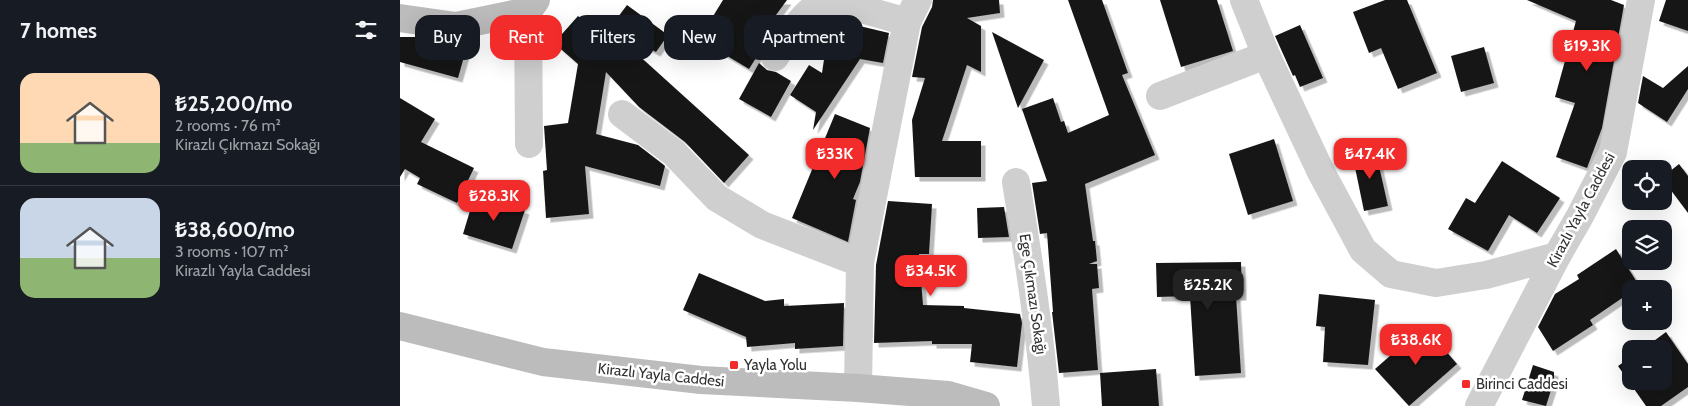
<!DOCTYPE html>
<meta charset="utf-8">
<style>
:root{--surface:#171b24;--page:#242831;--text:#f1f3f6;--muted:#9ea1a6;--line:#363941;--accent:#f12c2b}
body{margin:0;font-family:Cabin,sans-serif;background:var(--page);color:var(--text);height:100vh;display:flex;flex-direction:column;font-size:19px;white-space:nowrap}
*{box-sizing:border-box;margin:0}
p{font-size:16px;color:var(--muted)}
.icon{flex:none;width:28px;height:28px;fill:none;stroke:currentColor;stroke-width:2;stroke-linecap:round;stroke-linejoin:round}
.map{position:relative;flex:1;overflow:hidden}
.drawer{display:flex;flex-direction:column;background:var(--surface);width:400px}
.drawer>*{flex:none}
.banner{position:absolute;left:15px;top:15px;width:475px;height:45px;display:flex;gap:10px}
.controls{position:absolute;left:1222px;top:160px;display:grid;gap:10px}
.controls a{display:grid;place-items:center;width:50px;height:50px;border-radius:10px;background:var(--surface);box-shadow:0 5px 20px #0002;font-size:25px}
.price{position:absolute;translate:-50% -42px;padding:0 11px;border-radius:10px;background:var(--accent);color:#fff;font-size:16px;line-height:32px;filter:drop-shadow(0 1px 2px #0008)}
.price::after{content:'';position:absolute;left:50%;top:30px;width:15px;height:11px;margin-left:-8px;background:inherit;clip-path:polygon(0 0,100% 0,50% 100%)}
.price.active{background:#222;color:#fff}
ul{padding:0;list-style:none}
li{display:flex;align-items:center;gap:15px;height:125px;padding:0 20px}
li+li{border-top:1px solid var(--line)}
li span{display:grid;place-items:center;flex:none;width:140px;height:100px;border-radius:15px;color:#555}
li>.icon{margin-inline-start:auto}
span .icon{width:60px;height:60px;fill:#fffc;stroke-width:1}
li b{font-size:21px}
h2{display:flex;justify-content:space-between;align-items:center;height:60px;padding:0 20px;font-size:21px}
.tag{padding:0 18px;border-radius:15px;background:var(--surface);box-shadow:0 5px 20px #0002;font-size:18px;line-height:45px}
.tag.active{background:var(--accent);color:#fff}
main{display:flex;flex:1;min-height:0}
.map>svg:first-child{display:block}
.building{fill:#191919;filter:url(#shadow)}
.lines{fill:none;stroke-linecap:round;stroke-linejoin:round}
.street{stroke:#cfcfcf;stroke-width:28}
.secondary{stroke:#bcbcbc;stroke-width:28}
.poi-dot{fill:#f12c2b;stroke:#fff;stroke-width:2}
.labels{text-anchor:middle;stroke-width:5;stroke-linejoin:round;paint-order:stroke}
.street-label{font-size:15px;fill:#323232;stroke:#fff}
.poi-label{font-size:15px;fill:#323232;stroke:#fff;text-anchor:start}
</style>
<main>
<section class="drawer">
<h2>7 homes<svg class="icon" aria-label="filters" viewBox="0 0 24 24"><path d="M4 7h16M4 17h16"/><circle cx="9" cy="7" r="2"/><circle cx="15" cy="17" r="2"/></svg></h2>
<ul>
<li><span style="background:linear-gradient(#ffd9b3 70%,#8fb573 0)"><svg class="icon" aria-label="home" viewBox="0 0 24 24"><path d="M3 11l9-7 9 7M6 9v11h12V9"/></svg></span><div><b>₺25,200/mo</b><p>2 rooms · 76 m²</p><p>Kirazlı Çıkmazı Sokağı</p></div></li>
<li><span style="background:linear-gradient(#c9d6e8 60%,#8fb573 0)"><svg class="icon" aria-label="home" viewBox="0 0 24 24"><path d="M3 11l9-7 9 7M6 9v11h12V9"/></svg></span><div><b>₺38,600/mo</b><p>3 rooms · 107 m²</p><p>Kirazlı Yayla Caddesi</p></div></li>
</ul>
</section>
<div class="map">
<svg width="1288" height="406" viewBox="0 0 1288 406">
<defs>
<filter id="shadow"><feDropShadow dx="4.5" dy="4.5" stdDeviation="0" flood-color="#0004"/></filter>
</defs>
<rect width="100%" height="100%" fill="#fff"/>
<g class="building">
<path d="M323 0H387L365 30 371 34 349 69 299 39Z"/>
<path d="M533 0H599L600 13 567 18 581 26V72L567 65 542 141H581V177H515L512 120 525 78 512 77 522 27 532 7Z"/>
<path d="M668 0H702L728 73 722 75 755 155 685 184 693 241H695L697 261 689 264H697L699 288 692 289 698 370 659 373 652 312H653L647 233 640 234 632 183 647 181 622 109 653 98 661 122 664 121 668 133 709 115Z"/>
<path d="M760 0H817L833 51 781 67Z"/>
<path d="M985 0H1007L1037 73 998 89 981 48 969 53 953 12Z"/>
<path d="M1127 0H1211L1224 5 1202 128 1187 168 1156 157 1175 103 1155 97 1176 21Z"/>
<path d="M1266 0H1288V31L1259 21Z"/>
<path d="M227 5 268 35 256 52 241 44 235 52 349 155 324 183 285 142 239 107 206 72 196 134 238 145 264 165 265 166 260 186 185 166 189 214 146 218 143 171 147 170 144 126 168 123 178 64 154 43 178 16 203 37Z"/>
<path d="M430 19 489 33 483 63 460 59 413 130 416 112 390 95 409 65 422 73Z"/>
<path d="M900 25 923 78 900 87 895 75 893 76 875 36Z"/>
<path d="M592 32 644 60 618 108 610 85Z"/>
<path d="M0 37H25L47 40 67 46 58 78 0 62Z"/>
<path d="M1084 47 1094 83 1061 92 1051 56Z"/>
<path d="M359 63 367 70 376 72 391 81 371 117 339 99Z"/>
<path d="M1288 66V89L1267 122 1238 103 1243 76 1263 88Z"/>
<path d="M0 98 35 119 21 142 74 168 57 203 17 184 20 178 5 169 0 177Z"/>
<path d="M435 114 470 128 460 182 453 199 456 200 448 242 392 218Z"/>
<path d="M874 139 893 201 848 215 829 154Z"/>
<path d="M975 148 988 206 964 211 952 153Z"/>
<path d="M1102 161 1160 198 1137 233 1109 215 1088 251 1048 229 1066 198 1075 203Z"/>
<path d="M1279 164 1288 176V213L1264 181V176Z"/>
<path d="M75 194 125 210 112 249 63 234Z"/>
<path d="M488 201 532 204 529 254H519L523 305 564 306V308L620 314 622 323 617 367 570 362 572 344H532V341L474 343 476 265Z"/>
<path d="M604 207 609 237 578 238 577 208Z"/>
<path d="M1216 249 1240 287 1237 289H1231V292L1190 320 1193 325 1153 351 1138 327 1155 294 1179 279 1177 275Z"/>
<path d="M841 262 842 296H836L841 373 795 376 790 296 757 297 756 263Z"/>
<path d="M299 273 365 301 384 299V306L444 303 443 346 395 349V343L347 347 346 337 283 310Z"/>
<path d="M919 294 975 300 968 365 923 362 925 327 916 326Z"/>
<path d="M1024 326 1057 364 1009 406 975 369Z"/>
<path d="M1266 332 1288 364V387L1261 406H1246L1218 366 1231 357V381H1264V349H1243Z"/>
<path d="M1133 365 1154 372V381L1146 406 1122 400Z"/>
<path d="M756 369 759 406H702L700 373Z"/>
</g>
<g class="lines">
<g class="street">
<path d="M844 0 866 55 921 172 963 250 991 274 1036 283 1086 275 1157 256"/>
<path d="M128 11 129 144"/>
<path d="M375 57C385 42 406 7 424 3 436 0 492 18 507 22"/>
<path d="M760 96 866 55"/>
<path d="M222 114 274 153 317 198 362 225 460 263"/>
<path d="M616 182C628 256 640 330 646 406"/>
<path d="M458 388 460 263 507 22 518 0"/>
<path d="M1079 406 1157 256 1180 216 1213 152 1241 0"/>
</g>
<g class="secondary">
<path d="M0 18 56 26 128 11 136 0"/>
<path d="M0 326 143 362 301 380 458 388 548 395 586 406"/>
</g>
</g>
<g class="poi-dot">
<rect x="329" y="360" width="10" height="10" rx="2.5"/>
<rect x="1061" y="379" width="10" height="10" rx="2.5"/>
</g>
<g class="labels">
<g class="street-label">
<text transform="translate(1181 210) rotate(-62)" y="5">Kirazlı Yayla Caddesi</text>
<text transform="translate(633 294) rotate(82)" y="5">Ege Çıkmazı Sokağı</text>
<text transform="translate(261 375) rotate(6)" y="5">Kirazlı Yayla Caddesi</text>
</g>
<g class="poi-label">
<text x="344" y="370">Yayla Yolu</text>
<text x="1076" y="389">Birinci Caddesi</text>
</g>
</g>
</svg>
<div class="controls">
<a><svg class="icon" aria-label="locate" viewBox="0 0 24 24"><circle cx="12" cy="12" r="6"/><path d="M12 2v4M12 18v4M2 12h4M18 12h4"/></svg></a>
<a><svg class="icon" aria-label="layers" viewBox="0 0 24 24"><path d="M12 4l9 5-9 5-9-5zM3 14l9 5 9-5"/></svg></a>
<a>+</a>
<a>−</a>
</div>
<b class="price" style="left:1187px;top:72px">₺19.3K</b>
<b class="price" style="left:435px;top:180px">₺33K</b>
<b class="price" style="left:970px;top:180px">₺47.4K</b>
<b class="price" style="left:94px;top:222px">₺28.3K</b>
<b class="price" style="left:531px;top:297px">₺34.5K</b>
<b class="price active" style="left:808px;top:311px">₺25.2K</b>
<b class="price" style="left:1016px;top:366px">₺38.6K</b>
<div class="banner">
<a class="tag">Buy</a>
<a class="tag active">Rent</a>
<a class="tag">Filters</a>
<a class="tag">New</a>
<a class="tag">Apartment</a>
</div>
</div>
</main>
